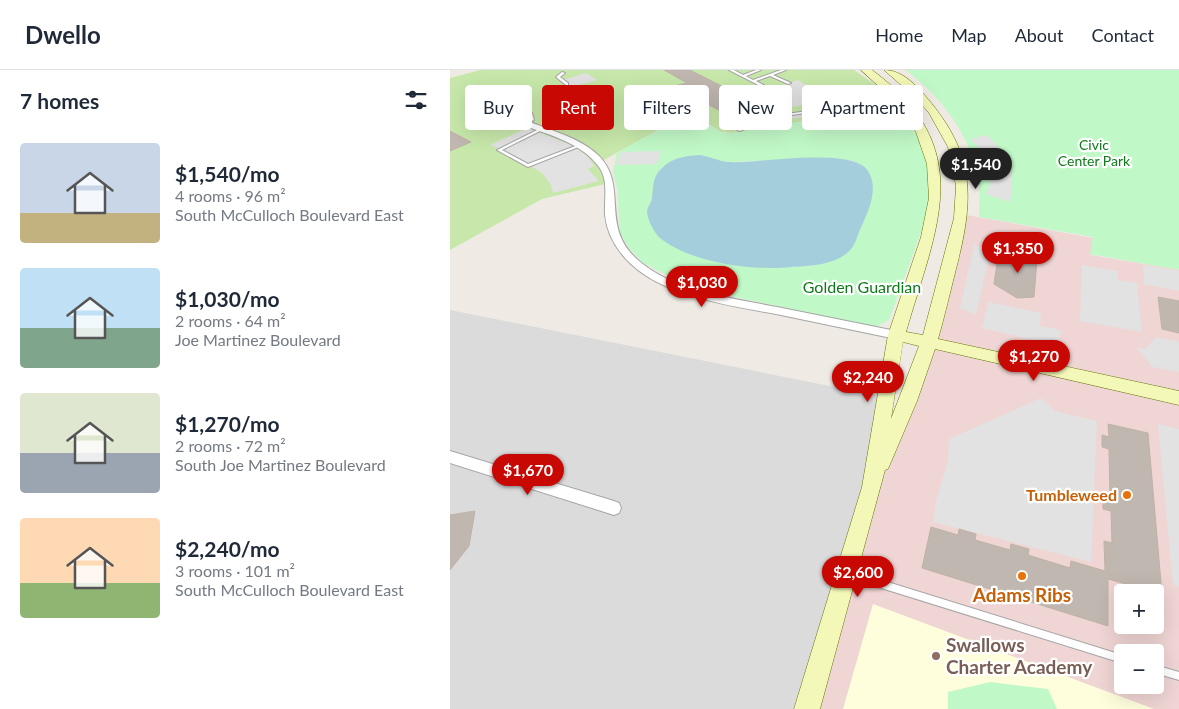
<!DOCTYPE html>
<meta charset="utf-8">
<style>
:root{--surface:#fff;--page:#f6f6f7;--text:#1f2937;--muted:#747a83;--line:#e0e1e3;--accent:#c80803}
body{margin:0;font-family:Lato,sans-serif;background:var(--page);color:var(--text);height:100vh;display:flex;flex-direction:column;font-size:19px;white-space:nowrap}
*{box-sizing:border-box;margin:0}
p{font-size:16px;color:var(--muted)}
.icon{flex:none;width:28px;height:28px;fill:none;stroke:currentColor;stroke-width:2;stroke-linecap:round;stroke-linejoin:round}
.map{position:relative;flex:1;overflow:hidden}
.panel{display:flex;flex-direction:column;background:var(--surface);width:450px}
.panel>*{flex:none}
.guide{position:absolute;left:15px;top:15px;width:475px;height:45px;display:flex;gap:10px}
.fabs{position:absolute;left:664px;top:514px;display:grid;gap:10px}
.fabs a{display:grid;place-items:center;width:50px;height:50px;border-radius:5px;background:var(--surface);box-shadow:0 5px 20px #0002;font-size:25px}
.price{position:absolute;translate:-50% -42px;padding:0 11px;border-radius:18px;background:var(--accent);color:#fff;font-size:16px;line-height:32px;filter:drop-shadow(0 1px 2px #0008)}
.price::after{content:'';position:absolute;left:50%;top:30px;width:15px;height:11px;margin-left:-8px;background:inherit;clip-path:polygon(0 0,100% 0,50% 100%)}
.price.active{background:#222;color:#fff}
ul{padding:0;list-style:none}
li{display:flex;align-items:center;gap:15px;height:125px;padding:0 20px}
li span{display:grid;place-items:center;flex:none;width:140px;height:100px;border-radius:5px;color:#555}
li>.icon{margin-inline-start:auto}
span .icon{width:60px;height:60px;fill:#fffc;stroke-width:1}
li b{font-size:21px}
h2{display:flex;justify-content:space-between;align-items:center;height:60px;padding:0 20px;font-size:21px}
.pill{padding:0 18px;border-radius:5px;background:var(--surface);box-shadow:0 5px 20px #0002;font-size:18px;line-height:45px}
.pill.active{background:var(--accent);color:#fff}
header{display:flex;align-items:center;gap:30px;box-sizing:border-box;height:70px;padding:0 25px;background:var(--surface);border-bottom:1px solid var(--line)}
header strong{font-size:24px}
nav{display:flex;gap:28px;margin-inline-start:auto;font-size:18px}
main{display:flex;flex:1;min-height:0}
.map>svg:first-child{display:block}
.residential{fill:#dcdbdb}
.commercial{fill:#efd5d3;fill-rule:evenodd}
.education{fill:#fefedd}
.grass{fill:#c7e8aa}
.park{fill:#c1f8c7;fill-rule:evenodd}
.parking{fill:#e2e2e2}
.water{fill:#a5cedc}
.building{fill:#bfb7b0;stroke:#c0b2a7}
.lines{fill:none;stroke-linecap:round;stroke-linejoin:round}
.lane-casing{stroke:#a5a5a5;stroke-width:2}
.street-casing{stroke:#a5a5a5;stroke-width:2}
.secondary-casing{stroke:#657306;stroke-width:1}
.lane{fill:#fff;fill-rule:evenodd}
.street{fill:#fff;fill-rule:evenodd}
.secondary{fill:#f3f8b8;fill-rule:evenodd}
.food-dot{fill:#e8710a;stroke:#fff;stroke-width:2}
.education-dot{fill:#8d6e63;stroke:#fff;stroke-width:2}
.labels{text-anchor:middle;stroke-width:4.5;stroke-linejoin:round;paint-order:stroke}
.far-park-label{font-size:14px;fill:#0d7b19;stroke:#fff}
.park-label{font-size:16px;fill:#0d7b19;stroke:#fff}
.food-label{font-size:16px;font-weight:bold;fill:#c56008;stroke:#fff;text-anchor:end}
.near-food-label{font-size:19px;font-weight:bold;fill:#c56008;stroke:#fff}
.near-education-label{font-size:19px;font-weight:bold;fill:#785e54;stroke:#fff;text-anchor:start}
</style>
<header>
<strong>Dwello</strong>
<nav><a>Home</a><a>Map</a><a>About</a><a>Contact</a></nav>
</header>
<main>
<section class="panel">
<h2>7 homes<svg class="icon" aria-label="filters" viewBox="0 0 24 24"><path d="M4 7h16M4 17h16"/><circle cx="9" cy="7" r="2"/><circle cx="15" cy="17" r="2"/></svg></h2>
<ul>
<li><span style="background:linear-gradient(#c9d6e8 70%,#c2b280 0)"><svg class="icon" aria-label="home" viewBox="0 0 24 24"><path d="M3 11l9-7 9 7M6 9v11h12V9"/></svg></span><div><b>$1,540/mo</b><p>4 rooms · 96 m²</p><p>South McCulloch Boulevard East</p></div></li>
<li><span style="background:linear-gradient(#bfe0f5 60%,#7fa58c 0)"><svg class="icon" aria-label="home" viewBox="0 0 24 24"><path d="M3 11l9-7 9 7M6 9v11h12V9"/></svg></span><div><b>$1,030/mo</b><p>2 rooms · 64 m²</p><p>Joe Martinez Boulevard</p></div></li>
<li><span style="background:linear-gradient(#dfe7d0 60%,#9aa5b1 0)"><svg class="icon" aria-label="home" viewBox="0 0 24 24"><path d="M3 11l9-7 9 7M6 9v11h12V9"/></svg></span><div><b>$1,270/mo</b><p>2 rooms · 72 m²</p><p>South Joe Martinez Boulevard</p></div></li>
<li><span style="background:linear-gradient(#ffd9b3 65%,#8fb573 0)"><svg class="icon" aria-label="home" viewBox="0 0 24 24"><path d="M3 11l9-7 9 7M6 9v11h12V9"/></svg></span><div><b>$2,240/mo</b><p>3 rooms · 101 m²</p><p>South McCulloch Boulevard East</p></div></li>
</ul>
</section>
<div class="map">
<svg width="729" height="639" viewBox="0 0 729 639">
<rect width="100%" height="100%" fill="#efebe4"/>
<path class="residential" d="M0 240 435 327 357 639H0Z"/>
<path class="commercial" d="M511 144 643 168 641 185 729 200V639H357L422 414 457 335ZM672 522H705V555H672ZM672 582H705V615H672Z"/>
<path class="education" d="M423 534 704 639H393Z"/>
<path class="grass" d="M30 0H404L430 18 446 36 282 63 271 62 260 55 212 58 150 92 158 105 155 114 92 129 0 180V8Z"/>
<g class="park">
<path d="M455 0H729V200L640 184 643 167 529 147C529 136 530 124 529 113 522 68 492 26 455 0Z"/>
<path d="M446 36 472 72 481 108 477 146 439 250 426 257 242 218 193 193 179 178 170 163 167 119 163 101 167 83C196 67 222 48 257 55 262 56 266 60 271 62 274 63 279 63 282 63ZM380 88 404 91 417 100 362 196 310 197 264 191 197 142 211 98 224 90 283 92Z"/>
<path d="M540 612 598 619 607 639H498V622Z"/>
</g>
<g class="parking">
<path d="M136 3 147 10 122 17 112 10Z"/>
<path d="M348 10 365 21 376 31 331 39 311 23Z"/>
<path d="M426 30 430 35 309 54 307 51 327 46 377 39 375 36Z"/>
<path d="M77 58 119 74 137 85 144 96 138 99 149 111 103 123 101 115 92 103 55 81 40 75Z"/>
<path d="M537 65 550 78 562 99V116L560 132 536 124 540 113V94L531 80 520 69Z"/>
<path d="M211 81 207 94 166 95 171 82Z"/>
<path d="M524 174 540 182 526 245 510 238Z"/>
<path d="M632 195 667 201 668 210 687 213 692 262 630 251Z"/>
<path d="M693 195 729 201V221L694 214Z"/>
<path d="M538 232 591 243 590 256 611 260 609 276 532 258Z"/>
<path d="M706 267 729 272V302L702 297 686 277 695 279Z"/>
<path d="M591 328 605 341 647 351 641 492 483 452 486 431 498 390 499 369Z"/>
<path d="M708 354 729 359V517L723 515Z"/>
</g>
<path class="water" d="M249 85C259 86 268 91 278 92 307 94 402 76 418 101 430 120 417 144 409 162 407 167 405 175 401 179 388 195 359 196 341 197 302 201 241 193 210 168 204 163 197 149 197 141 198 136 202 131 202 127 204 115 202 108 211 99 221 88 235 86 249 85Z"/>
<g class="building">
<path d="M214 0H240L301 31 286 36 303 45 289 51 231 20 235 19 228 15 237 13Z"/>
<path d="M0 61 21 72 0 81Z"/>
<path d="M579 179 592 187 587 190 584 227 567 228 544 214 548 187 563 189Z"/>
<path d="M708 227 729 231V263L712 259Z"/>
<path d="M658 354 698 363 712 524 658 509V556L472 498 481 457 508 465 509 459 526 464 525 470 560 480 561 474 579 479 578 485 620 498 621 491 655 501 654 471 662 473 661 441 653 439V425L660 427 659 379 652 377V365L659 367Z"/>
<path d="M25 441 19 476 0 500V445Z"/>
</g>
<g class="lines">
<defs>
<g id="lane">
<path d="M279 0H284L293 5 306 0H311L296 6 303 10 331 0H336L323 5 341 13 338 14 320 6 306 11 321 19 322 20 320 21Z"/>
<path d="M112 2 115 3 110 7 118 13V15H116L106 7Z"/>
<path d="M450 28 452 29 451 30 327 47 312 51 290 61 287 60 310 49 319 47 305 44 291 37 290 36 292 35 307 42 321 45 322 46Z"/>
<path d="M91 58 93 59 92 60 52 80 78 94 128 75 131 76 78 97 47 80Z"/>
<path d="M399 500 672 585V593L399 508 396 507 395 504 396 501Z"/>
<path d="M705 595 729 602V610L705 603Z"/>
</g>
<g id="street">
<path d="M71 41 82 43 84 50 80 52C103 61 130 68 148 85 180 116 148 156 189 191 225 222 282 228 327 237 367 245 406 253 446 261L450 262 452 265 450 268 446 269C408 261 369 253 331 245 284 236 217 228 181 194 167 181 157 164 155 145 154 129 159 111 149 97 132 73 99 65 73 55L64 58 47 53 48 47ZM71 45 76 46V49L63 54 55 52 62 47Z"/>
<path d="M0 381 164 431 169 433 171 438 169 443 164 445 0 393Z"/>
</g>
<path id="secondary" d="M411 0H422C529 79 486 157 456 262L473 265 504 148 506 117 503 96 498 77 479 43 466 28 434 0C452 0 466 15 477 28 526 85 524 129 506 199 500 222 495 245 488 269L729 321V335L485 279 467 331 438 399 435 400 370 639H344L412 417 438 265 471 167 479 128 477 94 466 62 450 36ZM453 272 469 276 441 349Z"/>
</defs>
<use href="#lane" class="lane-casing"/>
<use href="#street" class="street-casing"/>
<use href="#secondary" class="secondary-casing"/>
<use href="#lane" class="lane"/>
<use href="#street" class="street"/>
<use href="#secondary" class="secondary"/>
</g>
<g class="food-dot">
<circle cx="677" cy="425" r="5"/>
<circle cx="572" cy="506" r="5"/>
</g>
<circle class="education-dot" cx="486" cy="586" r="5"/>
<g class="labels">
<g class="far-park-label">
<text x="644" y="80">Civic<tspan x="644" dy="16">Center Park</tspan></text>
</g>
<g class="park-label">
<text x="412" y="223">Golden Guardian</text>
</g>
<g class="food-label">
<text x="667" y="431">Tumbleweed</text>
</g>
<g class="near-food-label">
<text x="572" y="532">Adams Ribs</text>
</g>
<g class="near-education-label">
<text x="496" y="582">Swallows<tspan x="496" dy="22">Charter Academy</tspan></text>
</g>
</g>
</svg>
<div class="fabs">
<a>+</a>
<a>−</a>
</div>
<b class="price active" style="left:526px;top:120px">$1,540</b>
<b class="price" style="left:568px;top:204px">$1,350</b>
<b class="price" style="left:252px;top:238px">$1,030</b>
<b class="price" style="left:584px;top:312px">$1,270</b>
<b class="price" style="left:418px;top:333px">$2,240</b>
<b class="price" style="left:78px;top:426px">$1,670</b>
<b class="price" style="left:408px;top:528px">$2,600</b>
<div class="guide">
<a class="pill">Buy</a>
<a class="pill active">Rent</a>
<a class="pill">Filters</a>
<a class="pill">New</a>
<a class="pill">Apartment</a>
</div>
</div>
</main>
